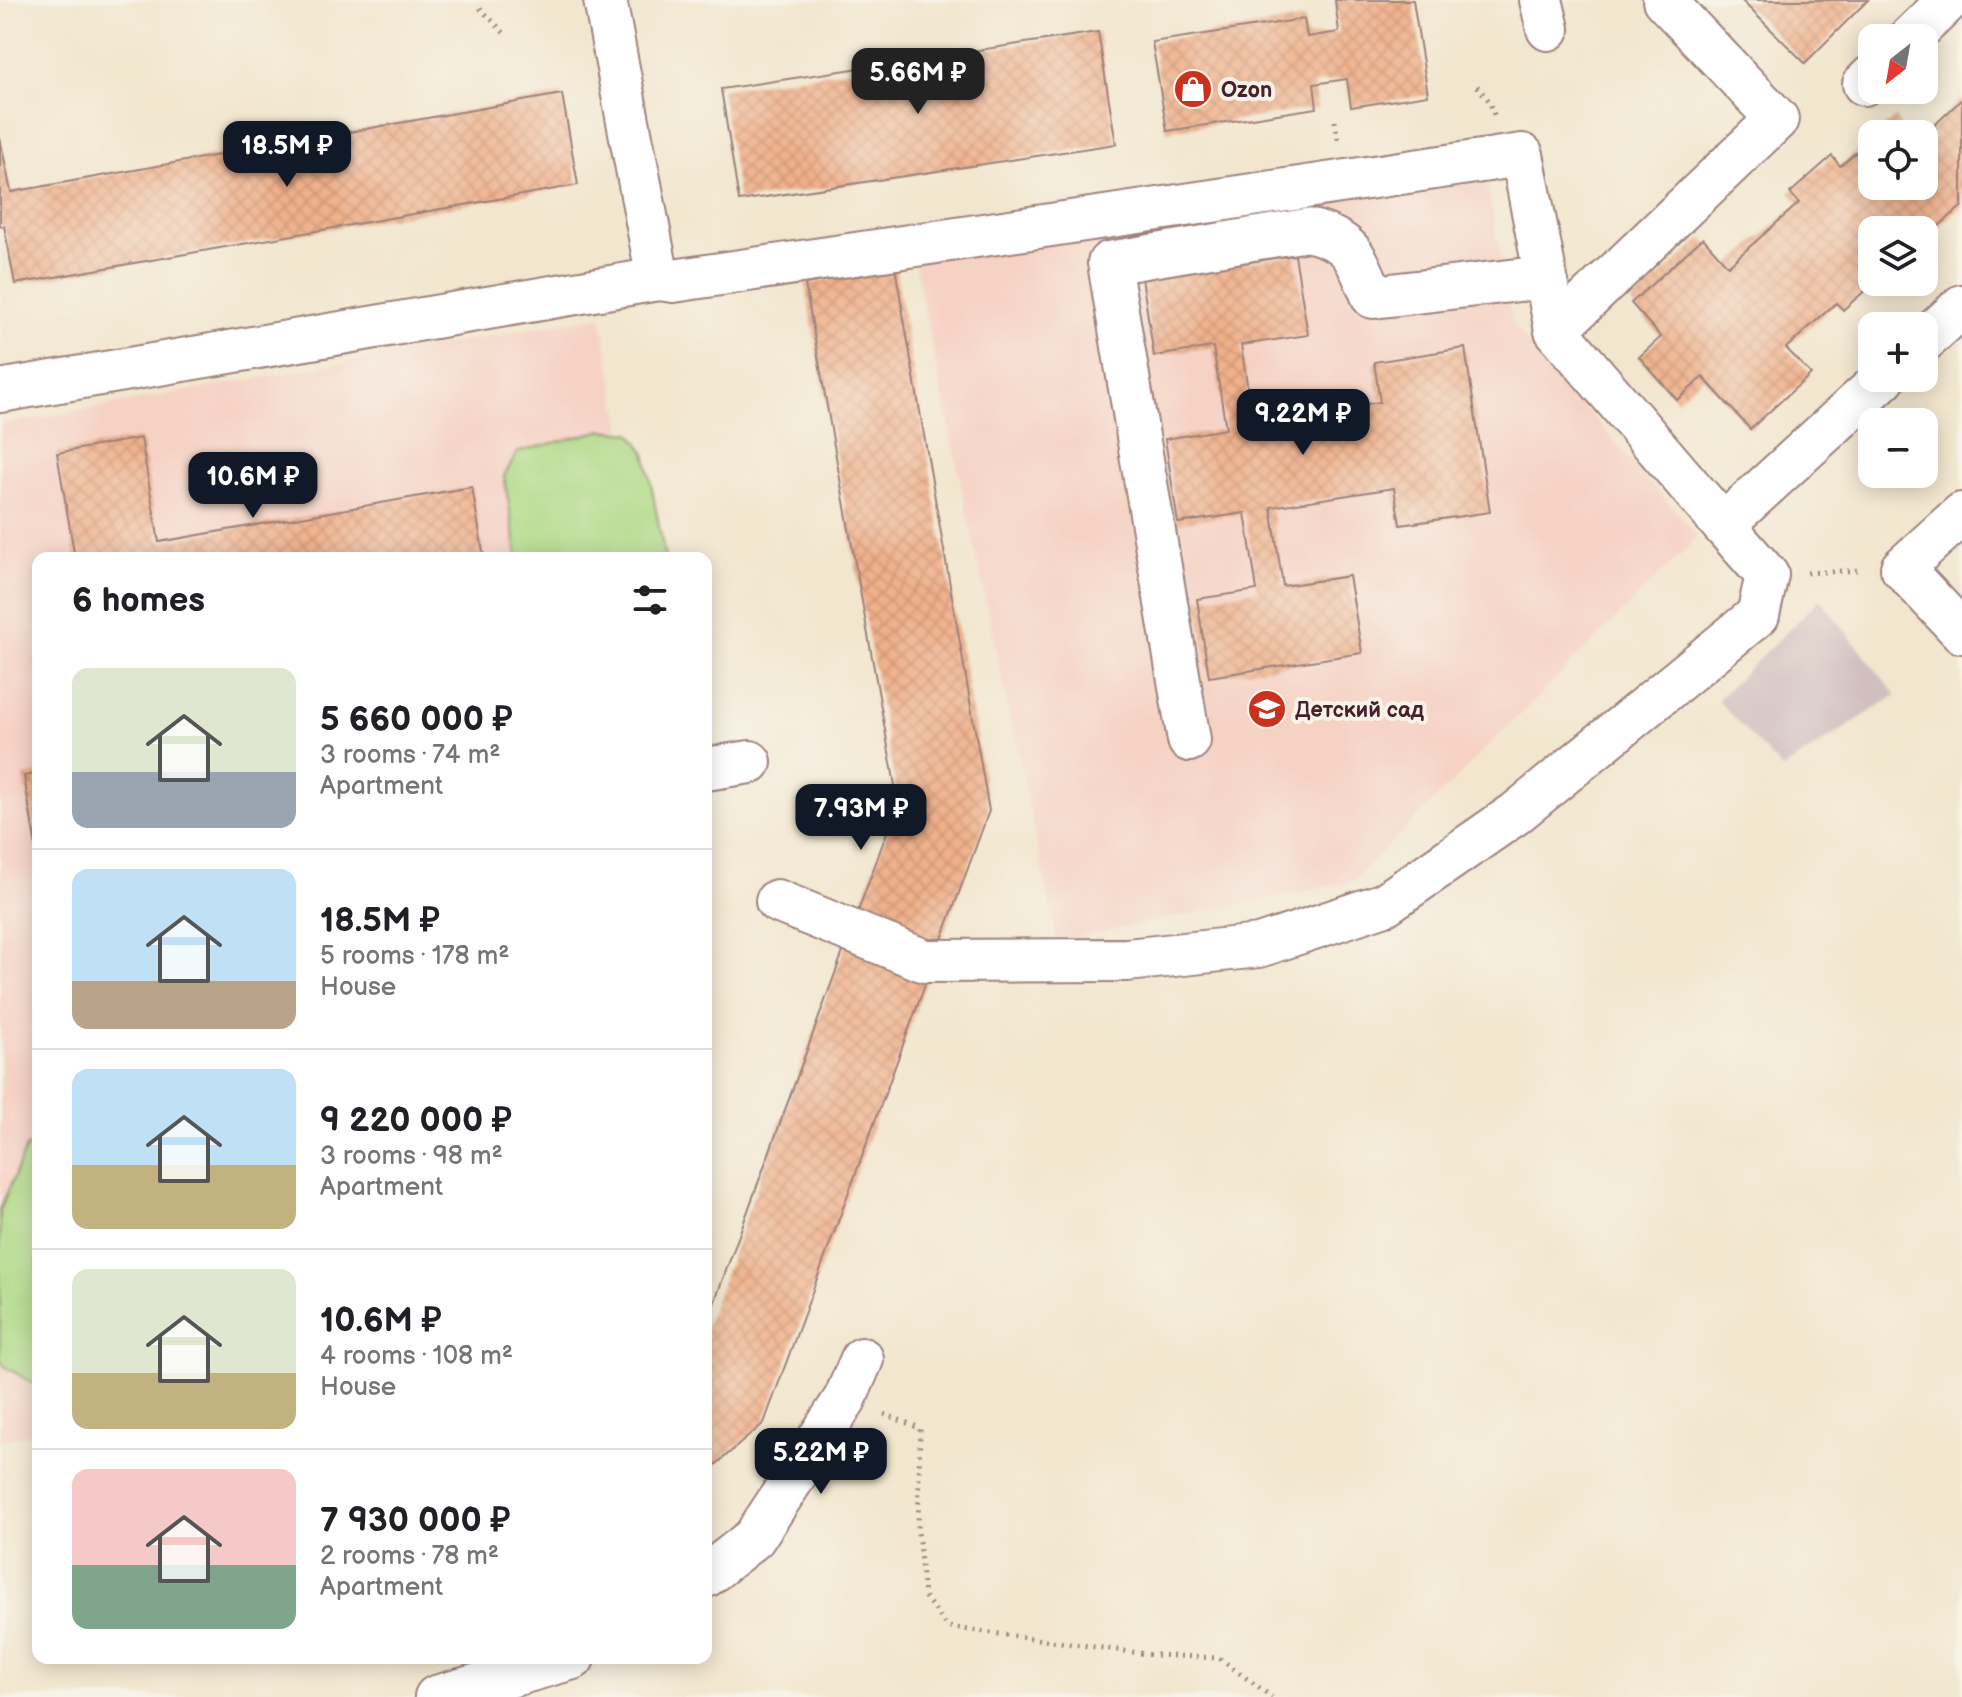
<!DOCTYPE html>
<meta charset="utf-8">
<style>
:root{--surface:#fff;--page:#f2f2f2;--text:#202124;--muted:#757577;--line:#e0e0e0;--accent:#111827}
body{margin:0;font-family:"Balsamiq Sans",sans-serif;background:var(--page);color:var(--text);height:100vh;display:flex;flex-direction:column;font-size:30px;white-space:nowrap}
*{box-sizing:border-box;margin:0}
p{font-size:26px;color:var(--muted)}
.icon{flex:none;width:44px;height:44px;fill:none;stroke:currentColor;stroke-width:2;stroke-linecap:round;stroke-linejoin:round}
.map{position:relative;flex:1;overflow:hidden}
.drawer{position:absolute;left:32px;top:552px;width:680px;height:1112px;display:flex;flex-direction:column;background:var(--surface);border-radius:16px;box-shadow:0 4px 20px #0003}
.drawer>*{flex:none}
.needle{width:52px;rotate:211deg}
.tools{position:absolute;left:1858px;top:24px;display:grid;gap:16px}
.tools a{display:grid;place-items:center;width:80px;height:80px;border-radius:16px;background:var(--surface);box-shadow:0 4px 20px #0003;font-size:40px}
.price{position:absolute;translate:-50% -68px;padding:0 18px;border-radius:16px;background:var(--accent);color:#fff;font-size:26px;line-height:52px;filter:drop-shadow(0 2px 4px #0008)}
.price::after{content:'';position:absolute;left:50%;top:48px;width:24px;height:18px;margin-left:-12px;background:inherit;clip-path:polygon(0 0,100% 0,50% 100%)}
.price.active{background:#222;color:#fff}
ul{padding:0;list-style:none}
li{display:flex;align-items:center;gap:24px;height:200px;padding:0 40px}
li+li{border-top:2px solid var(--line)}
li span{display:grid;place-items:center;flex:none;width:224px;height:160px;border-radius:16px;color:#555}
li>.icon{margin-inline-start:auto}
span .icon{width:96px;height:96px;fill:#fffc;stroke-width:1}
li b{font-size:34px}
h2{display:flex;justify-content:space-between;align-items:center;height:96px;padding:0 40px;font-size:34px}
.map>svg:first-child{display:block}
.built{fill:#f6d2c5}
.industrial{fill:#d1bfbf}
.pitch{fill:#add985;stroke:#7c7c58;stroke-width:2}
.building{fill:url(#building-cross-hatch)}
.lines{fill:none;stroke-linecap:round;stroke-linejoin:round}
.minor-casing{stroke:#9e827c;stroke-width:46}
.path{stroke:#9e827c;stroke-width:5;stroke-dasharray:2 6;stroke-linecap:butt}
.minor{stroke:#fff;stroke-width:42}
.labels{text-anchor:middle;stroke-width:8;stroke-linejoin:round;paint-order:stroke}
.poi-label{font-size:22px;font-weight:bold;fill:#4a1f2b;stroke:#f7f3e8;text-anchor:start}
</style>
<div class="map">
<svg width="1962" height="1697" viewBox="0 0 1962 1697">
<defs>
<pattern id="building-cross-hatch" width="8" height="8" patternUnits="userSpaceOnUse" patternTransform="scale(2)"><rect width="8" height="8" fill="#f0b18b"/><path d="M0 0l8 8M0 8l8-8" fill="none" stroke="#cf9878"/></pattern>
</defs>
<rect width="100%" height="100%" fill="#f7f3e8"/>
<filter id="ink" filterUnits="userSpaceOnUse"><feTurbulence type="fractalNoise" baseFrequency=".0125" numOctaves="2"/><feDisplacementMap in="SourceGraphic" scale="16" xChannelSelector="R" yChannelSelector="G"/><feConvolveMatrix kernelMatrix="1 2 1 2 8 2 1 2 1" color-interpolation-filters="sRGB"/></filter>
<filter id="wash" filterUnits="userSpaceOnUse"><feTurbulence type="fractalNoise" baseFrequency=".006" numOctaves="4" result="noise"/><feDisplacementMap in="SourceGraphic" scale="32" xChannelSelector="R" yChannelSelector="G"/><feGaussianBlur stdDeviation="1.8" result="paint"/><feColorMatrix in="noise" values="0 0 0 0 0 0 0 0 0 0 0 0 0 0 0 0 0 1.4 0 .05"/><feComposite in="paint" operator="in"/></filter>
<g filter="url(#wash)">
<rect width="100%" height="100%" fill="#f2e6ce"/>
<g class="built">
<path d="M1484 165 1513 325 1698 537 1352 882 1057 941 913 255Z"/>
<path d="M601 316 646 558H38V1433L0 1440V425Z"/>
</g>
<path class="industrial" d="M1820 599 1896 695 1782 769 1717 700Z"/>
<g class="pitch">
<path d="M603 430 631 433 645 452 665 558H518L504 476 518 452Z"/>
<path d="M38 1144V1386L4 1366 0 1358V1210L26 1147Z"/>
</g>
<g id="blocks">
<g class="building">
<path d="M1335 0H1413L1428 95 1351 107 1347 79 1314 84 1317 108 1167 131 1152 42 1304 19 1307 37 1339 32Z"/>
<path d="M1741 0H1868L1805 63Z"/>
<path d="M1098 32 1116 144 739 201 721 89Z"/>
<path d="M562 94 578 185 15 284 4 226H0V138L11 192Z"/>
<path d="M1962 99V206L1924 239V230H1872V282H1875L1843 310 1836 303 1786 348 1811 374 1750 429 1703 377 1677 400 1639 357 1661 337 1631 303 1703 238 1728 266 1799 203 1790 193 1832 156 1840 166 1872 138V186H1924V135Z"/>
<path d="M1895 117 1906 134H1876Z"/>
<path d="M1295 255 1308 335 1241 345 1253 422 1380 402 1374 362 1465 348 1490 512 1400 525 1394 488 1271 507 1283 586 1349 576 1362 653 1209 677 1197 599 1257 590 1245 513 1178 523 1165 439 1226 429 1213 347 1154 356 1142 278Z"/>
<path d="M895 267 989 811 764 1423 706 1473V1325L898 802 805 284Z"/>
<path d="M141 438 159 542 472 487 484 558H75L57 453Z"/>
<path d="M38 773V846L36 847 24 776Z"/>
<path d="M53 1658H87V1660L54 1665Z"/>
</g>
</g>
</g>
<g filter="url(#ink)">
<use href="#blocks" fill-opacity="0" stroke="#9e827c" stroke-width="2"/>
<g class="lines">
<defs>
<g id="minor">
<path d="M605 0 658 279 673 281 1522 155 1556 330 1723 525 1884 378"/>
<path d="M1541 0 1548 29"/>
<path d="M1910 38 1949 0"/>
<path d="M1864 84 1872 76"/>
<path d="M1556 330 1777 119 1664 0"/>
<path d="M1924 341 1962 306"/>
<path d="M0 391 658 279"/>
<path d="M1962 514 1902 568 1962 632"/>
<path d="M1189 740 1109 263 1307 230C1354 241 1355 256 1373 297L1545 277"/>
<path d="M706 769 750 762"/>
<path d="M777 901 925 961 1127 960 1259 946 1385 904 1515 814 1758 615 1767 575 1723 525"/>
<path d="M706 1576 754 1538 845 1399 862 1359"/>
<path d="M436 1697 573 1658"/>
</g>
</defs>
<use href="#minor" class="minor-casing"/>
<g class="path">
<path d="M480 8 504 33"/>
<path d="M1477 86 1490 102 1495 118"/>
<path d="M1335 121 1338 141"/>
<path d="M1807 573 1861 570"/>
<path d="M884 1414 920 1428 918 1531 924 1596 948 1627 1154 1655 1219 1658 1272 1697"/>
</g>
<use href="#minor" class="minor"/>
</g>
</g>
<defs>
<symbol id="shop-disc" viewBox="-11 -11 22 22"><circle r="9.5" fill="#c8321e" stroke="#f7f3e8"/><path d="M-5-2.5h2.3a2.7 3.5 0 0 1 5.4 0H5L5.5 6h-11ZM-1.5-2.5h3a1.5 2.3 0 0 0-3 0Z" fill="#fff"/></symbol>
<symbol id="school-disc" viewBox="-11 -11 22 22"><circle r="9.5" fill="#c8321e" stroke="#f7f3e8"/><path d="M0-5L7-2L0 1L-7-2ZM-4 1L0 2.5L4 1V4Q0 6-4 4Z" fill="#fff"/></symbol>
</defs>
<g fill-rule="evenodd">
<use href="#shop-disc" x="1171" y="67" width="44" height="44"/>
<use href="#school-disc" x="1245" y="687" width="44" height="44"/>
</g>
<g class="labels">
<g class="poi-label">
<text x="1221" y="97">Ozon</text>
<text x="1295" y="717">Детский сад</text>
</g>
</g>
</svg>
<div class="tools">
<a><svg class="needle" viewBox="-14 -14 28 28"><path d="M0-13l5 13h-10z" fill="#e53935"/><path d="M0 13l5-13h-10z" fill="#757577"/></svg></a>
<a><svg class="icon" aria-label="locate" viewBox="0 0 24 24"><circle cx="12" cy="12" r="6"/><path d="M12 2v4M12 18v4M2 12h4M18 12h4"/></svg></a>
<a><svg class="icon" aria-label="layers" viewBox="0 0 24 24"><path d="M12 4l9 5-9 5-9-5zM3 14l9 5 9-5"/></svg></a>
<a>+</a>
<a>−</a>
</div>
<b class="price active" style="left:918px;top:116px">5.66M ₽</b>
<b class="price" style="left:287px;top:189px">18.5M ₽</b>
<b class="price" style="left:1303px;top:457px">9.22M ₽</b>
<b class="price" style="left:253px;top:520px">10.6M ₽</b>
<b class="price" style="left:861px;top:852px">7.93M ₽</b>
<b class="price" style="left:821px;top:1496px">5.22M ₽</b>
<section class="drawer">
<h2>6 homes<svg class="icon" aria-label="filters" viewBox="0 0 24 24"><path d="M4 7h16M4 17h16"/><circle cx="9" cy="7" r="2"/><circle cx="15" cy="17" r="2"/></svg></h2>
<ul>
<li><span style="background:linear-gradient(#dfe7d0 65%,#9aa5b1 0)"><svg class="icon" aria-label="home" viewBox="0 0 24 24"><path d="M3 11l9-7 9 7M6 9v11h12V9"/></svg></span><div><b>5 660 000 ₽</b><p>3 rooms · 74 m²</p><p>Apartment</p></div></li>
<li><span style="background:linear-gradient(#bfe0f5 70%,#b9a48a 0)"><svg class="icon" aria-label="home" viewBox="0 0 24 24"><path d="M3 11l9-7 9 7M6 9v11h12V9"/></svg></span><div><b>18.5M ₽</b><p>5 rooms · 178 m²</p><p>House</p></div></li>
<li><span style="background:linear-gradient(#bfe0f5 60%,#c2b280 0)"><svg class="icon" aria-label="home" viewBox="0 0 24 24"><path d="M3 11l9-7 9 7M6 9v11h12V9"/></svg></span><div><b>9 220 000 ₽</b><p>3 rooms · 98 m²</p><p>Apartment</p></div></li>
<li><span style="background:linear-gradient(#dfe7d0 65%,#c2b280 0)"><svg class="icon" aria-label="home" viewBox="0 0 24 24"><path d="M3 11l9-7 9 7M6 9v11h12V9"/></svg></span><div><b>10.6M ₽</b><p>4 rooms · 108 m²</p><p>House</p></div></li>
<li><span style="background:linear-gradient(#f6c9c9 60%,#7fa58c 0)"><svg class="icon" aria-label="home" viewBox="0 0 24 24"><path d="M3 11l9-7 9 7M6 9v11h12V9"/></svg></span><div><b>7 930 000 ₽</b><p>2 rooms · 78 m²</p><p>Apartment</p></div></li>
</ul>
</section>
</div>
